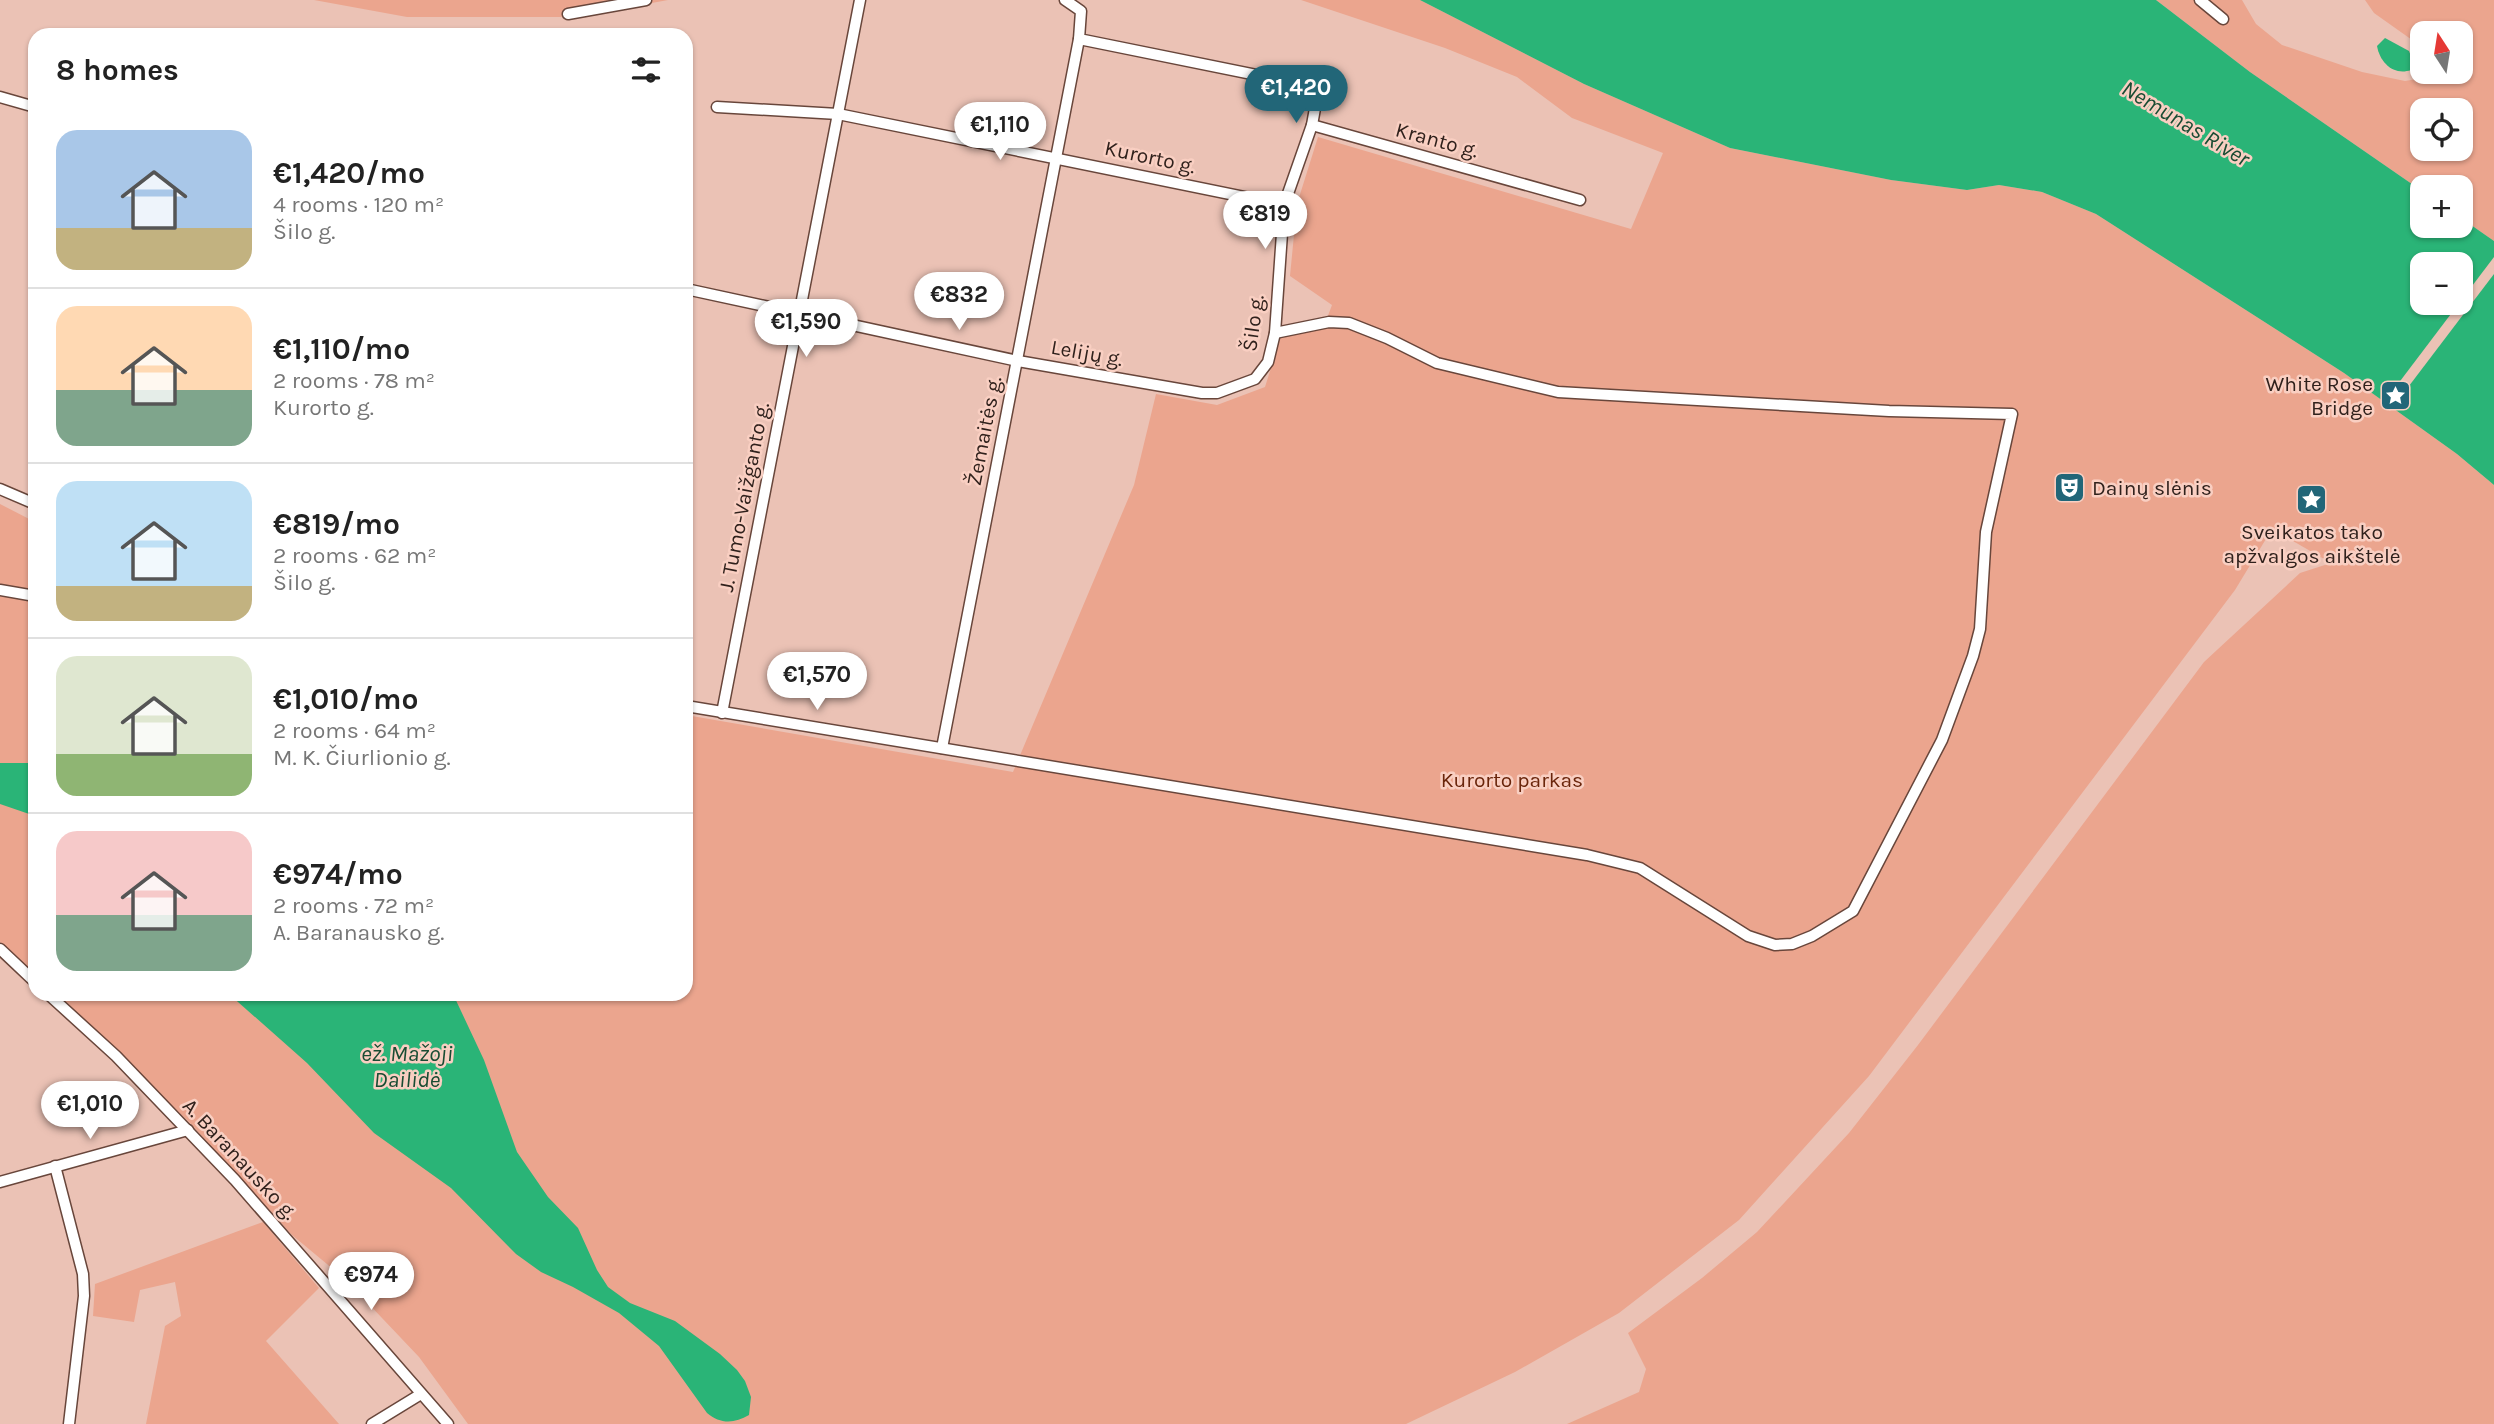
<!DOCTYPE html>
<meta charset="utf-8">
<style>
:root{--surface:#fff;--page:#f2f2f2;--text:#222;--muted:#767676;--line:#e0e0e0;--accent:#226678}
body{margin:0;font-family:Karla,sans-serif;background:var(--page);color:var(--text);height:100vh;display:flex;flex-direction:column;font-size:26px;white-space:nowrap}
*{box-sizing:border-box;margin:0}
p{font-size:23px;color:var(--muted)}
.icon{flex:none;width:38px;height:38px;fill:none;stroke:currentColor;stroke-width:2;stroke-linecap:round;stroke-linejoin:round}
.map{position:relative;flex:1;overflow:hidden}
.details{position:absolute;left:28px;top:28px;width:665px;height:973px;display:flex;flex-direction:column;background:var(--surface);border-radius:21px;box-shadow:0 2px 5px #0004}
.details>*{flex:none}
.needle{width:46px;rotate:348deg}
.controls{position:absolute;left:2410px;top:21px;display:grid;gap:14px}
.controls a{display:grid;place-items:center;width:63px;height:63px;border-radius:14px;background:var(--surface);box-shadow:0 2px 5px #0004;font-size:35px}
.price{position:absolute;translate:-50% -60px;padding:0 16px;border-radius:24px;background:#fff;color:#222;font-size:23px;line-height:46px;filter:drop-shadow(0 2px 4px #0008)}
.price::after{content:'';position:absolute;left:50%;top:42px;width:21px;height:16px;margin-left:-10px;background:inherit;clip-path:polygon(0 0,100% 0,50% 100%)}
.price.on{background:var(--accent);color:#fff}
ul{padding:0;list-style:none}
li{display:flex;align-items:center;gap:21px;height:175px;padding:0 28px}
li+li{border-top:2px solid var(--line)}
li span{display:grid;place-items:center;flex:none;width:196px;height:140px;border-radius:21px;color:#555}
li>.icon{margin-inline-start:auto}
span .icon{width:84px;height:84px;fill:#fffc;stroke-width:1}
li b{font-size:30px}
h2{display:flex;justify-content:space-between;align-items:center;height:84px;padding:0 28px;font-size:30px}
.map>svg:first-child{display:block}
.green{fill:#eba58e;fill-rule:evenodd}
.water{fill:#2ab477;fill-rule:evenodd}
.pier{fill:#ebc2b5}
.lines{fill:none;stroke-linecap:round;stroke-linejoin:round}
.minor-casing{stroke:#68463b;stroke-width:13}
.minor{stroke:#fff;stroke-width:10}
.labels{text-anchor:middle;stroke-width:5;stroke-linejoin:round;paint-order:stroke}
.street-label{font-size:21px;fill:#30211c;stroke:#f9cfc2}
.poi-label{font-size:21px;fill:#30211c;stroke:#f9cfc2;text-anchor:end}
.park-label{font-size:21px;fill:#6a250b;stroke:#f9cfc2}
.water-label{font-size:23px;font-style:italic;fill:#194c33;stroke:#f9cfc2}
</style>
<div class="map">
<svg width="2494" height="1424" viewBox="0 0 2494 1424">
<rect width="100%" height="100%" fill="#ebc2b5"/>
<g class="green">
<path d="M314 0H668L576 17H407Z"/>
<path d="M1301 0H1420L1584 84 1730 148 1891 180 1967 190 1999 185 2042 192 2096 214 2344 373 2457 454 2494 485V1424H1567L1639 1392 1646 1369 1628 1333 1702 1278 1757 1232 1849 1133 1918 1045 2204 662 2300 573 2331 563 2272 529 2235 590 1869 1076 1739 1220 1619 1313 1515 1372 1406 1424H468L419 1357 345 1279 292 1235 189 1122 55 994H686V715L1013 772 1134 485 1156 394 1217 405 1265 387 1281 336 1326 321 1332 305 1290 276 1297 204 1318 137 1631 229 1663 153 1572 118 1517 77 1445 48Z"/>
<path d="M2156 0H2242L2256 24 2282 45 2362 72 2405 81 2417 79 2429 72H2460V33H2422V47L2374 13 2365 0H2494V241L2461 218 2460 187H2422V191L2250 72ZM2422 110H2460V149H2422Z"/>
<path d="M0 504 35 522V975L0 942Z"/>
<path d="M263 1222 319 1288 266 1341 339 1424H146L165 1326 181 1316 175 1282 140 1290 134 1322 93 1316 95 1284Z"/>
</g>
<g class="water">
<path d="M1420 0H2156L2250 72 2422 191V226H2460L2461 218 2494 241V485L2457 454 2344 373 2096 214 2042 192 1999 185 1967 190 1891 180 1730 148 1584 84ZM2422 264H2460V303H2422Z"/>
<path d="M2385 38 2409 51 2414 64 2411 70C2394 76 2380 63 2377 46Z"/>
<path d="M0 763H35V816L0 804Z"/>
<path d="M229 994H453L484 1060 517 1152 548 1197 578 1228 597 1270 608 1287 630 1303 675 1321 720 1354 737 1370 745 1381 751 1397 749 1415C734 1424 720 1424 707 1413L659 1346 619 1313 573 1287 541 1272 516 1254 451 1188 374 1133 307 1063Z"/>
</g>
<path class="pier" d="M2494 257V274L2390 411 2382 405Z"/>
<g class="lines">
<defs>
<g id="minor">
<path d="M1065 0 1081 11 1079 39 1301 84 1317 97 1312 125 1580 200"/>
<path d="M2200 0 2223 19"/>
<path d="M568 14 646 0"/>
<path d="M0 97 35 107"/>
<path d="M717 107 838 114 1284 205"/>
<path d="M686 289 1018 361 1202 393H1217L1255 379 1268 362 1275 333 1284 205 1312 125"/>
<path d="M0 489 35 504"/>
<path d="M0 590 35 596"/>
<path d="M686 706 1587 855 1640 868 1748 936 1775 945 1792 944 1812 936 1853 911 1942 740 1973 656 1980 629 1986 532 2012 414 1889 411 1558 392 1437 363 1387 338 1349 323 1329 322 1275 333"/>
<path d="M722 713 860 0"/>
<path d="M942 748 1079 39"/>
<path d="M0 949 35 982"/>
<path d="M48 994 116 1056 235 1180 448 1424"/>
<path d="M55 1166 83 1274 84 1296 69 1424"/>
<path d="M0 1182 188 1130"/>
<path d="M372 1424 421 1394"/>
</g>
</defs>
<use href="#minor" class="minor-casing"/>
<use href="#minor" class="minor"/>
</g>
<defs>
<symbol id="sight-square" viewBox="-11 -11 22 22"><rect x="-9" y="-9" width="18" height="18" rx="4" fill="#226678" stroke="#f9cfc2"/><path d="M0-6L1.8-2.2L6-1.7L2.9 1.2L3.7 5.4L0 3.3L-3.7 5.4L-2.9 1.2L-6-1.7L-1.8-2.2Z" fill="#fff"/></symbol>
<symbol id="theatre-square" viewBox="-11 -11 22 22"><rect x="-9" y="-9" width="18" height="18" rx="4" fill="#226678" stroke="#f9cfc2"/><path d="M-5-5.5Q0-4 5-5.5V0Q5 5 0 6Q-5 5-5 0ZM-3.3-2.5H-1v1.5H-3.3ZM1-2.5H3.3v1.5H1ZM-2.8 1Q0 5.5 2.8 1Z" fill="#fff"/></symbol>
</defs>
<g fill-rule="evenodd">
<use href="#sight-square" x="2378" y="378" width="35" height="35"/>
<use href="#theatre-square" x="2052" y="470" width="35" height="35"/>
<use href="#sight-square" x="2294" y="482" width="35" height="35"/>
</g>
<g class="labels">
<g class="street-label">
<text transform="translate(1437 140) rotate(15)" y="7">Kranto g.</text>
<text transform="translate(1150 157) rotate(12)" y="7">Kurorto g.</text>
<text transform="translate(1253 323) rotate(-82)" y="7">Šilo g.</text>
<text transform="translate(1087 353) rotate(10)" y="7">Lelijų g.</text>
<text transform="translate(984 431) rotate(-79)" y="7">Žemaitės g.</text>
<text transform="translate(744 497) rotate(-79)" y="7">J. Tumo-Vaižganto g.</text>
<text transform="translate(240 1159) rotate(47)" y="7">A. Baranausko g.</text>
</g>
<g class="poi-label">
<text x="2373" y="391">White Rose<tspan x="2373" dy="24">Bridge</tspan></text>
<text x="2092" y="495" text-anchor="start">Dainų slėnis</text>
<text x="2312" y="539" text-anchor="middle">Sveikatos tako<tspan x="2312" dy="24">apžvalgos aikštelė</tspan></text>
</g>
<g class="park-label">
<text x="1512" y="787">Kurorto parkas</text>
</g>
<g class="water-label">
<text transform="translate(2186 123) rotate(31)" y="8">Nemunas River</text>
<text x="407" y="1061">ež. Mažoji<tspan x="407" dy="26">Dailidė</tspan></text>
</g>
</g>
</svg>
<div class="controls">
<a><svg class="needle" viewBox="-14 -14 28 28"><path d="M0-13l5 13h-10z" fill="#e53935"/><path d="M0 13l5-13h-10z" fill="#767676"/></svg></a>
<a><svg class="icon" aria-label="locate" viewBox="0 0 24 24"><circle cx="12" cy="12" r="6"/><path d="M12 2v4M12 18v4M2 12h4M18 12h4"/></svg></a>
<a>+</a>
<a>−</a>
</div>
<b class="price on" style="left:1296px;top:125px">€1,420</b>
<b class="price" style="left:1000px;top:162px">€1,110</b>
<b class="price" style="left:1265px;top:251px">€819</b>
<b class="price" style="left:959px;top:332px">€832</b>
<b class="price" style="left:806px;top:359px">€1,590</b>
<b class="price" style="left:817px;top:712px">€1,570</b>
<b class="price" style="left:90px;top:1141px">€1,010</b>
<b class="price" style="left:371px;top:1312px">€974</b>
<section class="details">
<h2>8 homes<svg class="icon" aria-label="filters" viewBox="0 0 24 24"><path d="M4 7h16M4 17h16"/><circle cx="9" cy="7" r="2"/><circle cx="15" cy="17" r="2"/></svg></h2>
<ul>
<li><span style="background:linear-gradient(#a9c7e8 70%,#c2b280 0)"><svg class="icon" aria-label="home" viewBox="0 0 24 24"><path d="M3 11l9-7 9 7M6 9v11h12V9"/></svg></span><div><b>€1,420/mo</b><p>4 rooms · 120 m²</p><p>Šilo g.</p></div></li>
<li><span style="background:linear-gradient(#ffd9b3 60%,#7fa58c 0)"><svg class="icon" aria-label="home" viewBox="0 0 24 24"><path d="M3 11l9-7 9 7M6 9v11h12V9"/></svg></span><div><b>€1,110/mo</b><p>2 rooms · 78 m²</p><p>Kurorto g.</p></div></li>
<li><span style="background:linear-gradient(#bfe0f5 75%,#c2b280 0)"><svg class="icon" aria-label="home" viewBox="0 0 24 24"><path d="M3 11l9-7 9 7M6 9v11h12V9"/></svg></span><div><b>€819/mo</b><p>2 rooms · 62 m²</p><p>Šilo g.</p></div></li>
<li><span style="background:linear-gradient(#dfe7d0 70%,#8fb573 0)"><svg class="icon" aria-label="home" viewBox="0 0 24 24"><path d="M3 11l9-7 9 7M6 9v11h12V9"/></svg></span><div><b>€1,010/mo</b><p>2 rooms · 64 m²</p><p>M. K. Čiurlionio g.</p></div></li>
<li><span style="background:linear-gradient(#f6c9c9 60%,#7fa58c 0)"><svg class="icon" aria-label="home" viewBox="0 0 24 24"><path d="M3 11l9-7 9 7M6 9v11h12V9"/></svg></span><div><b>€974/mo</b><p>2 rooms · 72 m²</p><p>A. Baranausko g.</p></div></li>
</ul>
</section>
</div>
